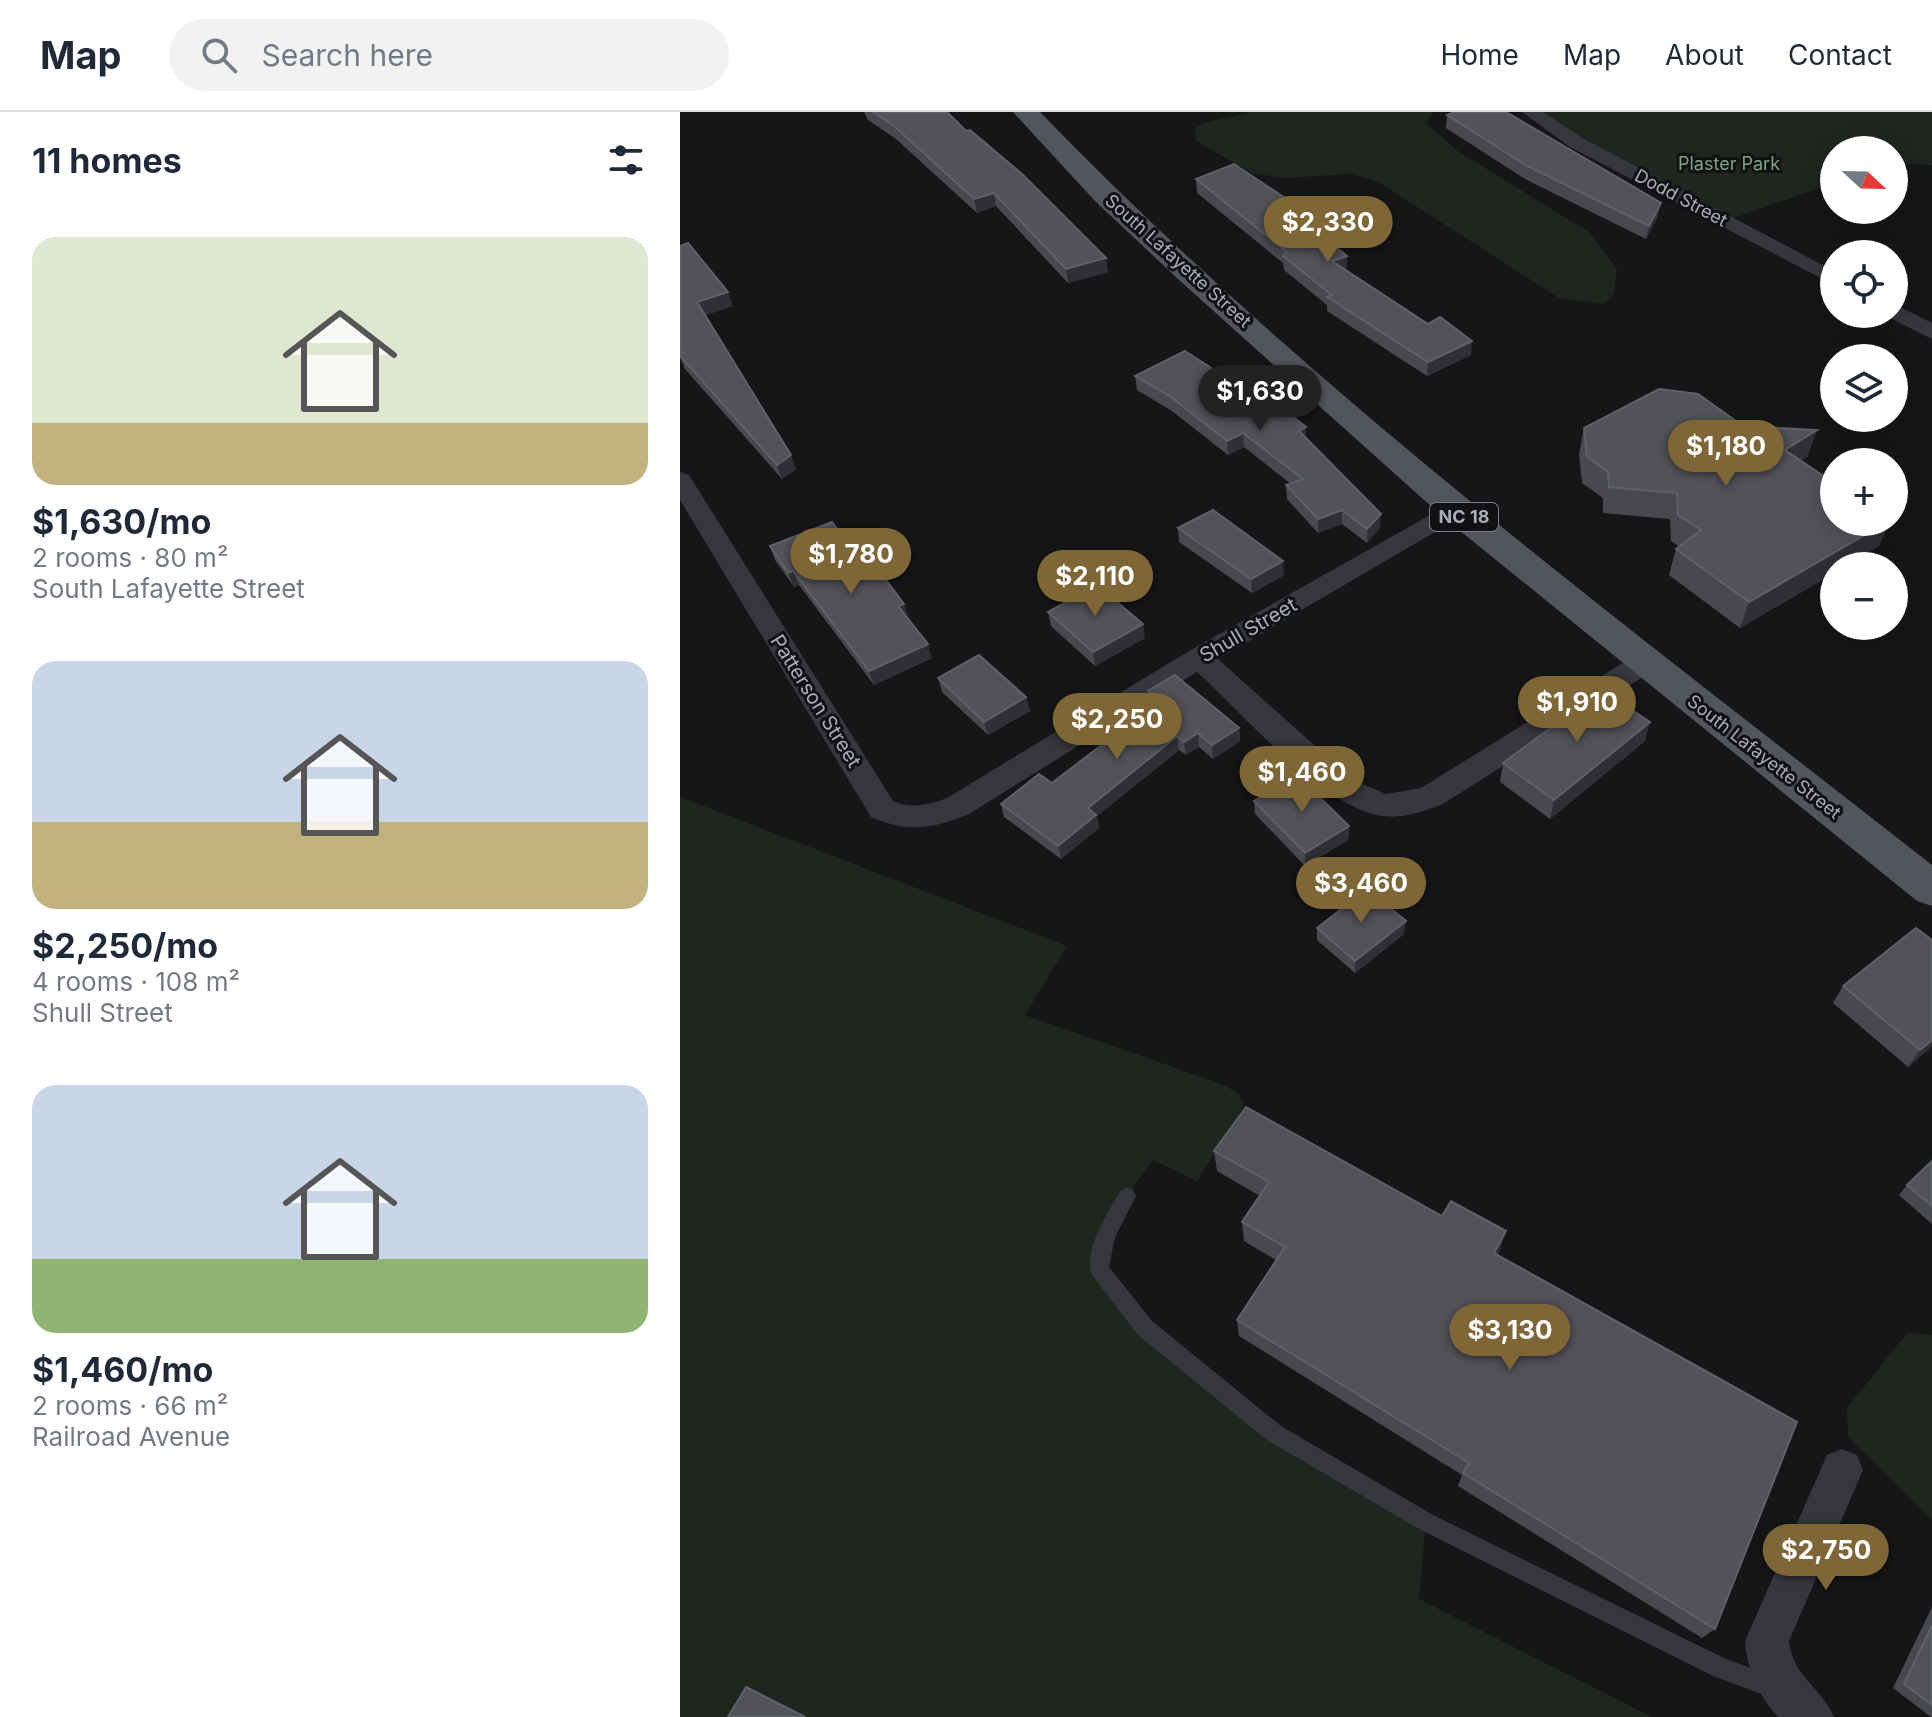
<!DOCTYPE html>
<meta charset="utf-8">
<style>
:root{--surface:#fff;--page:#f2f2f3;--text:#1f2937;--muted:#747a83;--line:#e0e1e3;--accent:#7e6636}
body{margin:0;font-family:Inter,sans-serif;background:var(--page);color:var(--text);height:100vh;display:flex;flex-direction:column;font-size:30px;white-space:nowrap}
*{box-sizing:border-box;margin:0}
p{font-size:26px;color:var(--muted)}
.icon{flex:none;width:44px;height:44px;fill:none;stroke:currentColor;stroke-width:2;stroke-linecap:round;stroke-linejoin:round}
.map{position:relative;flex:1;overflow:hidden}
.side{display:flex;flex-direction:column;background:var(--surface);width:680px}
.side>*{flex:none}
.needle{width:52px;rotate:112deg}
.controls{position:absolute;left:1140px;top:24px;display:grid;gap:16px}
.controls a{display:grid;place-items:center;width:88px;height:88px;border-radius:50%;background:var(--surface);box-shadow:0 4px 20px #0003;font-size:40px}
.price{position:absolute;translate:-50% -68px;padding:0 18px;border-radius:28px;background:var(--accent);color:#fff;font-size:26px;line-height:52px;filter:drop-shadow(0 2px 4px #0008)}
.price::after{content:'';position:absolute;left:50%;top:48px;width:24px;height:18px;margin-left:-12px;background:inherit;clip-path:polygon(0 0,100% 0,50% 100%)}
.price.selected{background:#222;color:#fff}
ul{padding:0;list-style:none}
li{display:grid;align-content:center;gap:16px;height:424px;padding:0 32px}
li span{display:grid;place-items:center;height:248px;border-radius:24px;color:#555}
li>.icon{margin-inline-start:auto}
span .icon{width:144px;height:144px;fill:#fffc;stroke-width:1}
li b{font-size:34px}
h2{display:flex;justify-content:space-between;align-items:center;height:96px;padding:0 32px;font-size:34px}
header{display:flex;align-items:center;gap:48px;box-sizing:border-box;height:112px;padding:0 40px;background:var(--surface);border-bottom:2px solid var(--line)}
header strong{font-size:38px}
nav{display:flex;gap:44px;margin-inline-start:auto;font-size:28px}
.search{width:560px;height:72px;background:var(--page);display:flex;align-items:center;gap:20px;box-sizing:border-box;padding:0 28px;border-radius:44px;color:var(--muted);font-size:30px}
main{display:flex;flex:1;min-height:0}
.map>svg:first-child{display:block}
.green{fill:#1e261f}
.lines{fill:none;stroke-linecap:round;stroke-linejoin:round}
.service{fill:#37383d;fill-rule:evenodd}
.minor{fill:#37383d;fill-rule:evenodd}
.primary{fill:#53555c;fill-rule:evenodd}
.wall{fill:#47494d}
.shaded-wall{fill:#2f3033}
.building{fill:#525359;stroke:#5f6168;stroke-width:2}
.labels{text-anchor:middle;stroke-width:6;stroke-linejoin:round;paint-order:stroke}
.far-park-label{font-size:18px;fill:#7fa381;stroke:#111113}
.far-street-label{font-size:18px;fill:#a8adb8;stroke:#111113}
.shield{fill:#111113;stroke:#7b7e86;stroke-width:2}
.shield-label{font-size:18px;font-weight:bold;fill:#a8adb8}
.street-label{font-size:20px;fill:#a8adb8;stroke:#111113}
</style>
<header>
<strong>Map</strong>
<div class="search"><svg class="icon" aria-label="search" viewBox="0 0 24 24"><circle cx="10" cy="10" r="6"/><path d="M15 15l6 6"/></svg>Search here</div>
<nav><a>Home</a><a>Map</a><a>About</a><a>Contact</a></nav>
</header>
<main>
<section class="side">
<h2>11 homes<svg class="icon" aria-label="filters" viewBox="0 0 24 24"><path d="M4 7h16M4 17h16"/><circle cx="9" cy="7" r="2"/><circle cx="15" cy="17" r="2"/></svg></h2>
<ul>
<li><span style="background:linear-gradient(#dfe7d0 75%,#c2b280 0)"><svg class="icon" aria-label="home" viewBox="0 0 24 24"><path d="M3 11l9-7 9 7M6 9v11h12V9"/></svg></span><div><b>$1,630/mo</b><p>2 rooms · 80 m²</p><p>South Lafayette Street</p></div></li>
<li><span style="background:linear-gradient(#c9d6e8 65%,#c2b280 0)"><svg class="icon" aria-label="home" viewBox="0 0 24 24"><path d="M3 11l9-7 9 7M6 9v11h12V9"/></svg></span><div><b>$2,250/mo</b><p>4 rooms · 108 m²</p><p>Shull Street</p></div></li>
<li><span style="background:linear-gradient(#c9d6e8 70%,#8fb573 0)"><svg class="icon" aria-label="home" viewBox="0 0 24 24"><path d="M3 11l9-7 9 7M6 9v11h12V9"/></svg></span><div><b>$1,460/mo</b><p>2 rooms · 66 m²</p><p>Railroad Avenue</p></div></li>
</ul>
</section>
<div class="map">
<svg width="1252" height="1605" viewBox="0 0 1252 1605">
<rect width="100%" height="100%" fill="#161618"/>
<g class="green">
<path d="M573 0H752L747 12 779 40 909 120 937 157 934 182 923 192 879 186 697 69 670 62 603 66 572 61 516 29 515 17 523 11Z"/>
<path d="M851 0H1252V53L1214 52V38H1154V71L1045 109Z"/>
<path d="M0 685 387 834 345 903 544 973 559 982 564 995 517 1069 473 1048 447 1084 419 1157 465 1216 594 1321 746 1410 739 1487 972 1605H0Z"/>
<path d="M1227 1221 1252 1223V1408L1168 1325 1167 1296Z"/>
</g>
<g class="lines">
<path class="service" d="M447 1075 453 1078 456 1084 435 1125 429 1155 472 1209 601 1314 753 1403 1046 1547 1103 1568 1106 1576 1103 1584 1095 1587 1033 1564 739 1417 587 1328 458 1223 412 1163C402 1140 429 1098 441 1078Z"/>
<g class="minor">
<path d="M842 0H863L904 27 1154 159V173L890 35Z"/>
<path d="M1214 192 1252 211V227L1206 204 1214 202Z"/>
<path d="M0 360 9 363 213 689C231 697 249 693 267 686L509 539 775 389 784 391 788 397 784 403 538 547 673 668 706 682 741 676 954 544 964 541 974 544 978 551 974 558 763 692C744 699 724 707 703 704 646 698 561 600 517 560L289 702C254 717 226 721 191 705L0 388Z"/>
<path d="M1162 1337 1177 1343 1183 1358 1109 1529C1112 1564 1142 1576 1154 1605H1098C1079 1584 1067 1558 1065 1529L1147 1343Z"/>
</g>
<path class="primary" d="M333 0H360C631 280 946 513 1252 753V794L1237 789 763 405 498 167 415 89Z"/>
</g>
<g class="wall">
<path d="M184 0H267L428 160 388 171 316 94 297 101 216 27 188 8Z"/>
<path d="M767 3 978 104 966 127 845 67 766 16Z"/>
<path d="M516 67 641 110V122L667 144 666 158 791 243 747 264 647 199V193L604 158 603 151 517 81Z"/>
<path d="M0 134 53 194 25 203 116 357 102 367 5 257 0 245Z"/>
<path d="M455 264 626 327 700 416 687 431 662 412 638 421 607 387 606 373 611 372 564 335 548 343 492 299 457 278Z"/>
<path d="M1063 314 1128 344 1120 349 1199 434 1154 454V461L1060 516 989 463 996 437 1000 435 991 429 990 407 923 401V386L902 371 899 342 904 316Z"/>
<path d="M498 416 604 463 572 481 499 430Z"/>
<path d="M90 434 195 468 229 506H227L252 546 194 573 119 473 114 475 95 448Z"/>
<path d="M368 500 465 526 415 554 371 514Z"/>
<path d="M258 566 346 585 350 599 308 623 262 580Z"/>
<path d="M468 579 559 616 560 629 533 647 519 635 506 643 499 638 417 704 419 716 381 747 324 705 321 692 372 671 471 595 469 593Z"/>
<path d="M965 629 870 707 820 670 823 651Z"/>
<path d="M574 689 669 714 668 728 625 754 575 702Z"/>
<path d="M637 816 724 822 675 861 637 828Z"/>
<path d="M1163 874 1252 934 1228 955 1153 891Z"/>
<path d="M534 1039 762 1104 826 1119 818 1143 1035 1517 1022 1526 778 1374 782 1363 559 1224 557 1208 596 1148 564 1129 562 1110 580 1084 537 1059Z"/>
<path d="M1252 1049V1112L1219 1083 1227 1073Z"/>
<path d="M1252 1495V1605H1251L1213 1576Z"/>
</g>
<g class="shaded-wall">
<path d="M314 81 316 94 297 101 294 87Z"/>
<path d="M981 91 978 104 966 127 969 114Z"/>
<path d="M641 110V124L631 114Z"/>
<path d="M667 144 666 158 652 149Z"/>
<path d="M426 146 428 160 388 171 386 157Z"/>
<path d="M48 180 53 194 22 204 17 190Z"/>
<path d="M792 229 791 243 747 264 748 250Z"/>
<path d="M626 315V330L619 319Z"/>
<path d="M1137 318 1128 344 1096 364 1105 338Z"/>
<path d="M563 321 564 335 548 343 547 329Z"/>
<path d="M111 343 116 357 102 367 97 353Z"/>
<path d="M662 398V412L638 421V407Z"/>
<path d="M701 402 700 416 687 431V417Z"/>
<path d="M1207 410H1210L1199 434 1166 454H1154V461L1060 516 1069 490Z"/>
<path d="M603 449 604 463 572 481 571 467Z"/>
<path d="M113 459 119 473 114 475 108 461Z"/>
<path d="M224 492 229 506 222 508 218 494Z"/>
<path d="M463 512 465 526 415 554 413 540Z"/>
<path d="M248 532 252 546 194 573 189 559Z"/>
<path d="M346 585 350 599 308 623 304 610Z"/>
<path d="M970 610 965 629 870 707 874 688Z"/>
<path d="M559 616 560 629 533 647 532 633Z"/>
<path d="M518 621 519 635 506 643 504 630Z"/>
<path d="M497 624 499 638 417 704 419 716 381 747 378 734 408 696Z"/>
<path d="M669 714 668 728 625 754V741Z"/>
<path d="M726 809 724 822 675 861V849Z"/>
<path d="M1252 928V934L1228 955 1240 938Z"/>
<path d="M826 1119 820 1138 809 1159 814 1141Z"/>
<path d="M66 1575 76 1579 127 1605H125Z"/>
</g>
<g class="building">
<path d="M193 0H267L286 19 290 18 342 62 426 146 386 157 314 81 294 87 213 13Z"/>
<path d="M775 0H826L981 91 969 114 847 54 767 3Z"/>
<path d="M554 52 641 110 631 114 667 144 652 149 748 212 760 205 792 229 748 250 647 185 652 183 603 144 607 140 516 67Z"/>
<path d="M8 131 48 180 17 190 111 343 97 353 0 244V242L3 241 0 237V134Z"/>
<path d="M505 239 582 289 588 286 626 315 619 319 701 402 687 417 662 398 638 407 606 373 623 367 563 321 547 329 491 285 455 264Z"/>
<path d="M979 277 1018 282 1063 314 1137 318 1105 338 1154 371V410H1207L1069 490 996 437 1021 418 998 403 997 381 929 375 928 360 907 345 904 316Z"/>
<path d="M533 398 603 449 571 467 498 416Z"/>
<path d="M152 410 195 468 203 464 224 492 218 494 248 532 189 559 113 459 108 461 90 434Z"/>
<path d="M417 473 463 512 413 540 368 500Z"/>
<path d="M299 543 346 585 304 610 258 566Z"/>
<path d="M495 563 559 616 532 633 518 621 504 630 497 624 408 696 416 703 378 734 321 692 359 662 372 671 479 589 468 579Z"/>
<path d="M922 578 970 610 874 688 823 651Z"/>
<path d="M618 664 669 714 625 741 574 689Z"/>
<path d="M687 777 726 809 675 849 637 816Z"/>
<path d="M1236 816 1252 828V928L1240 938 1163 874Z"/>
<path d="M566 995 762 1104 771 1089 826 1119 814 1141 1117 1310 1035 1517 783 1361 789 1351 557 1208 605 1135 562 1110 589 1070 534 1039Z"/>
<path d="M1252 1049V1094L1227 1073Z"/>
<path d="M1252 1513V1593L1224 1572Z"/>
<path d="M66 1575 125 1605H48Z"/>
</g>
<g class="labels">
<g class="far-park-label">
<text x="1049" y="58">Plaster Park</text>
</g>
<g class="far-street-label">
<text transform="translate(1001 86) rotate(28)" y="6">Dodd Street</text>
<text transform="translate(498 149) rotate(42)" y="6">South Lafayette Street</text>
<text transform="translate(1084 645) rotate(38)" y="6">South Lafayette Street</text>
</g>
<rect class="shield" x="750" y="391" width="68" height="28" rx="6"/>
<g class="shield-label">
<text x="784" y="411">NC 18</text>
</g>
<g class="street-label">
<text transform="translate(568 518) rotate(-30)" y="7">Shull Street</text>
<text transform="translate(136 589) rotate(58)" y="7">Patterson Street</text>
</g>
</g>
</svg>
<div class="controls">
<a><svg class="needle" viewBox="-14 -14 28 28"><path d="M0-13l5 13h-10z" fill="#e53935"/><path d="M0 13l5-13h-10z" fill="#747a83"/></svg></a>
<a><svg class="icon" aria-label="locate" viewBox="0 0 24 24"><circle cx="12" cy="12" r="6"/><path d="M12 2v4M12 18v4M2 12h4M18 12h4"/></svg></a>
<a><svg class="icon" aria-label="layers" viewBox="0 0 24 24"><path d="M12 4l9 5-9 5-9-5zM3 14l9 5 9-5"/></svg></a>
<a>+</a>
<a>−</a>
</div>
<b class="price" style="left:648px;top:152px">$2,330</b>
<b class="price selected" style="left:580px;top:321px">$1,630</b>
<b class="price" style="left:1046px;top:376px">$1,180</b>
<b class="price" style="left:171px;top:484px">$1,780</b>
<b class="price" style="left:415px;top:506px">$2,110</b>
<b class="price" style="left:897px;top:632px">$1,910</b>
<b class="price" style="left:437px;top:649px">$2,250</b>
<b class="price" style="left:622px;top:702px">$1,460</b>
<b class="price" style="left:681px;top:813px">$3,460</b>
<b class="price" style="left:830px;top:1260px">$3,130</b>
<b class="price" style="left:1146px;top:1480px">$2,750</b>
</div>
</main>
